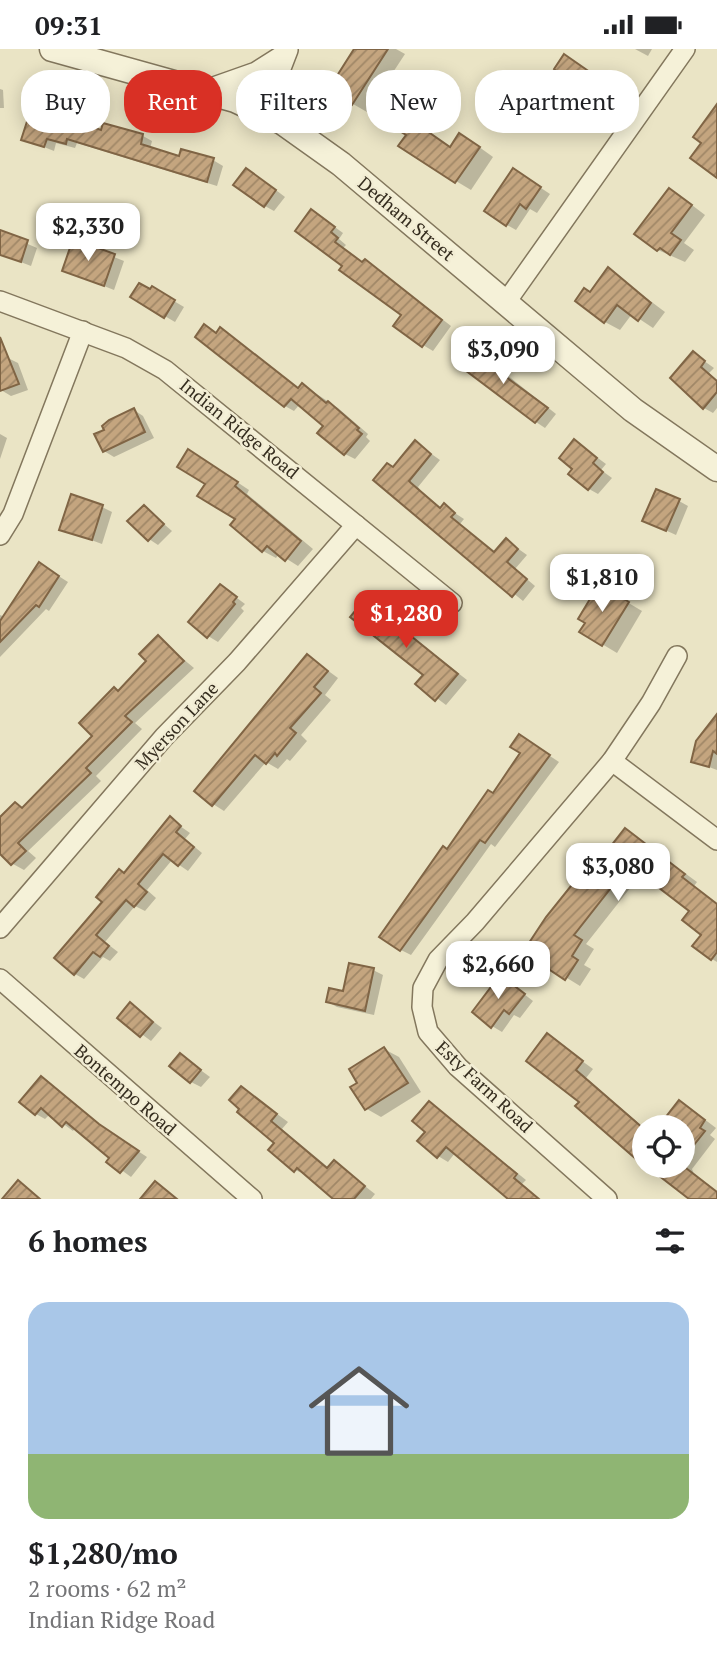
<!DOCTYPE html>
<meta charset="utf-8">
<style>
:root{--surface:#fff;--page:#f2f2f2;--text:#202124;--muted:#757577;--accent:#d93025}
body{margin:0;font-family:"PT Serif",serif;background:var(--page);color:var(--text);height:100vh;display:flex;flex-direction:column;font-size:26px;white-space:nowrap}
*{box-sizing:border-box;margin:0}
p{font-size:23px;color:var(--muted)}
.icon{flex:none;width:38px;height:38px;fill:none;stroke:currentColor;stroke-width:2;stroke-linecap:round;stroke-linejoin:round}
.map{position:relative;height:1150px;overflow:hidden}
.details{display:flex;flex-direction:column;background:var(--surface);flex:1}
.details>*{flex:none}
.hud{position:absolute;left:21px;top:21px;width:676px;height:63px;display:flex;gap:14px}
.fabs{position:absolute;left:632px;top:1066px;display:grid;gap:14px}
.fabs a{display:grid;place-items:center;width:63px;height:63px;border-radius:50%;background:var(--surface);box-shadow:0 4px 18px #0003;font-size:35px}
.price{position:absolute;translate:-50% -60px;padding:0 16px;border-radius:14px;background:#fff;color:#222;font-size:23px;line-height:46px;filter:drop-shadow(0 2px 4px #0008)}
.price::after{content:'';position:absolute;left:50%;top:42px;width:21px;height:16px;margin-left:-10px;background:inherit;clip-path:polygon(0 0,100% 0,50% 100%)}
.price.active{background:var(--accent);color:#fff}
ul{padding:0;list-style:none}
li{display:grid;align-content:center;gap:14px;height:371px;padding:0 28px}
li span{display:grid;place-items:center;height:217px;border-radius:21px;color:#555}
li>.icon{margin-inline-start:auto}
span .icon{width:126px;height:126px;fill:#fffc;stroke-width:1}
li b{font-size:30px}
h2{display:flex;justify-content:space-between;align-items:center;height:84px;padding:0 28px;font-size:30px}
.chip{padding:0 24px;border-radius:28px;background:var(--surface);box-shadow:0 4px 18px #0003;font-size:24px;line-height:63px}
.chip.active{background:var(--accent);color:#fff}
.status{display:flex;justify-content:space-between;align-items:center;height:49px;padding:0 35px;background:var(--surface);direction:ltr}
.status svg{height:19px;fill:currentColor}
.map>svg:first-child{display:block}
.shadow{fill:#0003}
.building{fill:url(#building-hatch);stroke:#806545;stroke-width:2}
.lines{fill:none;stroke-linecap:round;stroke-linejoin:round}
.minor-casing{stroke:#83775d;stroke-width:22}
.tertiary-casing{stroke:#83775d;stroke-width:27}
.minor{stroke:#f5f1d8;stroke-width:19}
.tertiary{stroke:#f5f1d8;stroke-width:24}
.labels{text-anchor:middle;stroke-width:5;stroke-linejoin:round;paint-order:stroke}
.street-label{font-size:18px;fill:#352d1f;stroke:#f2edd4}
</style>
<div class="status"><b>09:31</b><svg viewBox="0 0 49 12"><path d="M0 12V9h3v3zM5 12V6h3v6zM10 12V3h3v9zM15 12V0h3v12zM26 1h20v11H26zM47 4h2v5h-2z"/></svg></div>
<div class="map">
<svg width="717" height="1150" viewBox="0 0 717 1150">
<defs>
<pattern id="building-hatch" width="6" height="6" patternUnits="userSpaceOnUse" patternTransform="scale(1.75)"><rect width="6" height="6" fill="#c4a57f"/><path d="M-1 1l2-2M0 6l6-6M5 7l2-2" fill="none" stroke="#a08767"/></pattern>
</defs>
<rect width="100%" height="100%" fill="#eae4c5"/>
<g class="shadow">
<path d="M357 0H396L405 5 367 63 353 55Z"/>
<path d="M635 0H652L648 7Z"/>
<path d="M579 16 621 45 606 67 601 64 588 82 574 74 560 22Z"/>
<path d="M0 40 3 41 4 59H0Z"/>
<path d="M102 83 143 87 152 92 150 100 180 109 182 102 213 111 223 117 217 137 77 94 75 99 56 94 54 102 24 90Z"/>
<path d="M475 95 493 108 471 141 456 132 451 99Z"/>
<path d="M256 126 285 148 274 162 265 157Z"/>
<path d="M523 127 550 145 537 164 530 160 516 181 507 176Z"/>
<path d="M684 150 705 166 684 194 694 201 685 213 658 201Z"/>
<path d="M321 168 343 184 339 190 346 196 343 199 363 215 375 218 451 277 433 302 423 296 403 266 345 217Z"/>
<path d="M0 183 37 199 31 217 0 205Z"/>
<path d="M74 192 124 212 114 241 64 221Z"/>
<path d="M609 221 665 263 653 279 632 265 620 281 605 273 590 245Z"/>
<path d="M152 239 184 258 175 273 132 248Z"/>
<path d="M221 280 299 340 303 336 338 359 368 385 366 388 370 392 355 410 345 405 325 376 300 355 294 362 285 357 217 285Z"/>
<path d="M0 299 8 309 18 314 28 341 11 347 1 341Z"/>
<path d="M477 302 556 365 545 379 536 373Z"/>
<path d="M693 304 714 319 709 324 717 331V359L713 364 704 359Z"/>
<path d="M134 361 143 367 154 389 114 408 104 402Z"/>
<path d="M0 385 7 389 0 410Z"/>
<path d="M575 392 606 415 601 421 612 429 598 445 589 440 575 420Z"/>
<path d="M416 394 440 411 418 438 421 442 442 460 444 457 464 470 460 475 495 504 506 491 527 506 515 520 535 537 523 552 375 431 394 420Z"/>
<path d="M201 409 249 441 247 445 313 500 298 517 279 505 276 509 263 502 207 434Z"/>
<path d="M679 452 688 457 676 486 654 476Z"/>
<path d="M102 458 112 463 102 495 61 480Z"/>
<path d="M144 458 172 482 158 496 149 490Z"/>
<path d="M49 521 68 533 49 562 46 560 0 608V566L5 568Z"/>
<path d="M221 537 245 555 241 559 244 562 218 593 208 587Z"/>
<path d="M600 537 642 562 617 604 582 583Z"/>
<path d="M366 552 467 631 446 656 418 635 425 626Z"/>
<path d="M158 589 194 619 135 674 142 680 96 727 101 732 28 802 36 809 24 821 13 815 0 803V782L16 755 24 759 95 687 119 644 149 612Z"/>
<path d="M308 607 338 629 325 646 331 651 301 686 307 692 290 712 287 710 278 720 266 713 224 762 213 755Z"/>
<path d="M717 668V721L693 712Z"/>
<path d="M529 693 559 713 495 798 491 795 411 906 401 901 382 887 494 746Z"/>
<path d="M170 770 190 784 185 790 202 804 188 822 172 811 147 841 156 849 145 862 135 857 105 893 118 903 110 912 103 908 84 930 75 925 125 825Z"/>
<path d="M626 781 697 833 694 837 717 855V913L712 910 691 862 642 824 586 895 594 900 584 916 591 920 580 937 525 903Z"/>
<path d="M373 921 383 926 374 966 337 958 328 953Z"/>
<path d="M510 934 533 952 520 969 514 966 502 983 492 977Z"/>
<path d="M131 956 162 979 151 992 120 969Z"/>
<path d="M548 987 593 1020 586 1029 644 1079V1114L581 1053Z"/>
<path d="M384 1000 399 1008 421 1043 381 1068 367 1060 360 1034Z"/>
<path d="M180 1006 210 1028 201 1038 191 1033Z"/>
<path d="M41 1029 109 1083 147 1108 131 1128 109 1112 111 1109 75 1079 73 1082 50 1065 45 1070 36 1065Z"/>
<path d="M242 1039 288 1073 282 1080 329 1119 334 1113 375 1145 371 1150H336L307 1126 295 1121Z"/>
<path d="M430 1054 526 1131 522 1135 539 1150H510L455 1104 448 1113 438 1107 428 1083Z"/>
<path d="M691 1060 716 1079 710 1086 715 1090 692 1120 694 1125 717 1143V1150H689L682 1116V1078H660Z"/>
</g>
<g class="building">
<path d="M354 0H388L352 56 328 41Z"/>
<path d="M564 5 607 35 590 60 585 57 573 75 538 51 557 23 554 20Z"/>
<path d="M717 55V129L690 109 701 94 693 88Z"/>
<path d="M32 57 101 81 103 74 143 85 141 95 179 107 181 100 214 109 207 133 67 90 66 95 47 90 44 98 21 91Z"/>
<path d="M407 68 450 98 459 84 480 98 455 134 398 97 406 86 398 81Z"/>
<path d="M246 119 276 141 264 158 233 136Z"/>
<path d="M513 119 541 138 526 160 520 155 506 177 484 162Z"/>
<path d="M669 139 692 156 671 184 681 191 670 206 660 199 657 202 634 185Z"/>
<path d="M311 160 335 178 331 183 338 189 335 193 362 213 365 210 442 271 422 298 393 277 401 266 339 221 342 217 295 182Z"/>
<path d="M0 181 28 191 21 213 0 206Z"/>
<path d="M73 190 115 205 104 237 62 222Z"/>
<path d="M608 218 651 254 638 272 617 256 604 274 575 252 584 239 590 243Z"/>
<path d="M139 234 150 240 152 237 175 251 164 269 130 248Z"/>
<path d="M204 275 216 284 220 278 298 339 302 334 326 354 328 352 359 379 357 381 362 385 344 406 317 384 323 377 291 350 284 358 195 288Z"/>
<path d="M0 288 19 335 0 342Z"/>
<path d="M476 300 500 319 498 322 548 359 535 374 461 318Z"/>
<path d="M693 302 705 312 701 318 717 332V343L703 360 670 329Z"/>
<path d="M134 359 145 383 103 403 94 385 104 381 102 377 109 371Z"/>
<path d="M574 390 597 409 593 414 603 423 588 441 568 425 572 420 559 409Z"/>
<path d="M415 391 431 405 409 432 411 434 440 459 444 454 455 464 451 468 494 503 506 489 518 500 507 513 527 530 512 548 373 431 387 414 393 418Z"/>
<path d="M188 400 238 433 235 437 301 492 285 512 267 497 262 503 230 476 235 470 197 447 205 435 177 418Z"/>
<path d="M656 440 680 450 666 482 642 472Z"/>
<path d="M71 445 103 456 92 491 59 481Z"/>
<path d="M144 456 164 475 148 492 127 472Z"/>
<path d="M39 513 59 527 39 558 36 556 0 593V572Z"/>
<path d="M220 535 237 548 233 553 235 555 207 589 188 573Z"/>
<path d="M599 535 629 553 602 597 579 583 585 574 578 570Z"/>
<path d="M365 550 458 625 435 652 415 635 423 626 350 568Z"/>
<path d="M158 586 184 612 125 667 132 673 86 719 91 724 18 794 26 802 11 816 0 805V768L15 753 22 759 92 687 79 674 114 638 118 642 146 612 139 605Z"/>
<path d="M307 605 328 622 314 638 321 644 290 679 296 684 277 707 275 704 266 715 255 706 212 757 194 742Z"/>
<path d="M717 665V705L713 702 709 718 691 713 696 692Z"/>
<path d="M519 685 550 706 485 794 480 791 400 902 379 888 443 797 447 800 488 741 493 744 520 704 510 698Z"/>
<path d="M170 767 181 777 176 783 194 798 178 817 163 805 138 835 147 843 134 858 126 851 96 886 109 897 100 908 93 903 74 926 54 909 102 853 96 848 119 820 124 824Z"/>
<path d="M625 779 685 825 682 828 717 855V903L711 911 692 897 701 886 682 871 689 862 629 816 574 886 582 891 572 907 578 911 565 931 523 903 546 868 591 812 596 816Z"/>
<path d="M349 914 374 919 365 962 326 953 329 939 343 942Z"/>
<path d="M500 926 525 945 509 965 504 961 491 979 472 963Z"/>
<path d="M130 953 153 973 140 988 117 969Z"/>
<path d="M547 984 583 1012 576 1021 644 1080V1117L575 1057 579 1053 526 1012Z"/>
<path d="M384 998 408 1034 365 1061 350 1038 357 1034 349 1020Z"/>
<path d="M180 1004 201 1021 190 1034 169 1017Z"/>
<path d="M41 1027 99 1075 139 1102 120 1124 106 1113 109 1109 66 1073 62 1078 41 1059 35 1066 19 1053Z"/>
<path d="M241 1037 277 1065 271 1072 327 1119 334 1111 365 1137 354 1150H333L297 1119 294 1123 268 1101 274 1094 237 1063 239 1060 229 1051Z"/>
<path d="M679 1051 705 1071 700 1079 705 1082 682 1111V1078H658Z"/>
<path d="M429 1052 517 1125 514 1129 539 1150H508L446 1098 437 1109 417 1092 425 1083 412 1072Z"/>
<path d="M645 1116H682L717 1143V1150H689Z"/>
<path d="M18 1131 40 1150H2Z"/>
<path d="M155 1132 177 1150H140Z"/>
</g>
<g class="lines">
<defs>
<g id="minor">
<path d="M205 41 256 23 286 4"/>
<path d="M282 73 278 27 288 1"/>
<path d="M0 252 126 299 165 321 452 554"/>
<path d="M506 253 685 0"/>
<path d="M0 486 13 465 83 282"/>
<path d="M612 712 717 791"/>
<path d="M0 879 164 688 237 613 356 476"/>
<path d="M0 930 252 1150"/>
<path d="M607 1150 458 1018 428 983 422 958 423 939 438 911 475 873 612 712 651 654 677 607"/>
</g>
<path id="tertiary" d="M52 0 235 51 282 73 341 115 633 361 717 420"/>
</defs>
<use href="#minor" class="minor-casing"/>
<use href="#tertiary" class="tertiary-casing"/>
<use href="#minor" class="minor"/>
<use href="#tertiary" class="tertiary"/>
</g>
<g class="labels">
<g class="street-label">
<text transform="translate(406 170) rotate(40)" y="6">Dedham Street</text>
<text transform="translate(239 380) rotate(39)" y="6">Indian Ridge Road</text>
<text transform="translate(177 677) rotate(-47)" y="6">Myerson Lane</text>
<text transform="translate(484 1038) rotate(43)" y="6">Esty Farm Road</text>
<text transform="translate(125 1041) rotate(41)" y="6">Bontempo Road</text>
</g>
</g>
</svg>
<div class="fabs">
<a><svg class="icon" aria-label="locate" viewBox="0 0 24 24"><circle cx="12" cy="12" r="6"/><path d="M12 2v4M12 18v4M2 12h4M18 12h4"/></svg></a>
</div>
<b class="price" style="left:88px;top:214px">$2,330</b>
<b class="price" style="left:503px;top:337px">$3,090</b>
<b class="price" style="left:602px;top:565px">$1,810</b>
<b class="price active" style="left:406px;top:601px">$1,280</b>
<b class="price" style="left:618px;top:854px">$3,080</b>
<b class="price" style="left:498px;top:952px">$2,660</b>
<div class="hud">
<a class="chip">Buy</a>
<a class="chip active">Rent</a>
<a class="chip">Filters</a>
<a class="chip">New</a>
<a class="chip">Apartment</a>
</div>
</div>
<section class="details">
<h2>6 homes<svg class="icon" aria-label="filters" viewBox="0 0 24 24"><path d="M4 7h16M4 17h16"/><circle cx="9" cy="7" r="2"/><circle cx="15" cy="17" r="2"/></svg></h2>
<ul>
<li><span style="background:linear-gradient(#a9c7e8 70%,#8fb573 0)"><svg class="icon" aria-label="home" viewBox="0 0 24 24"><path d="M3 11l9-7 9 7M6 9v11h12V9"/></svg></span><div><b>$1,280/mo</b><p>2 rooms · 62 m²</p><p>Indian Ridge Road</p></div></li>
</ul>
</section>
